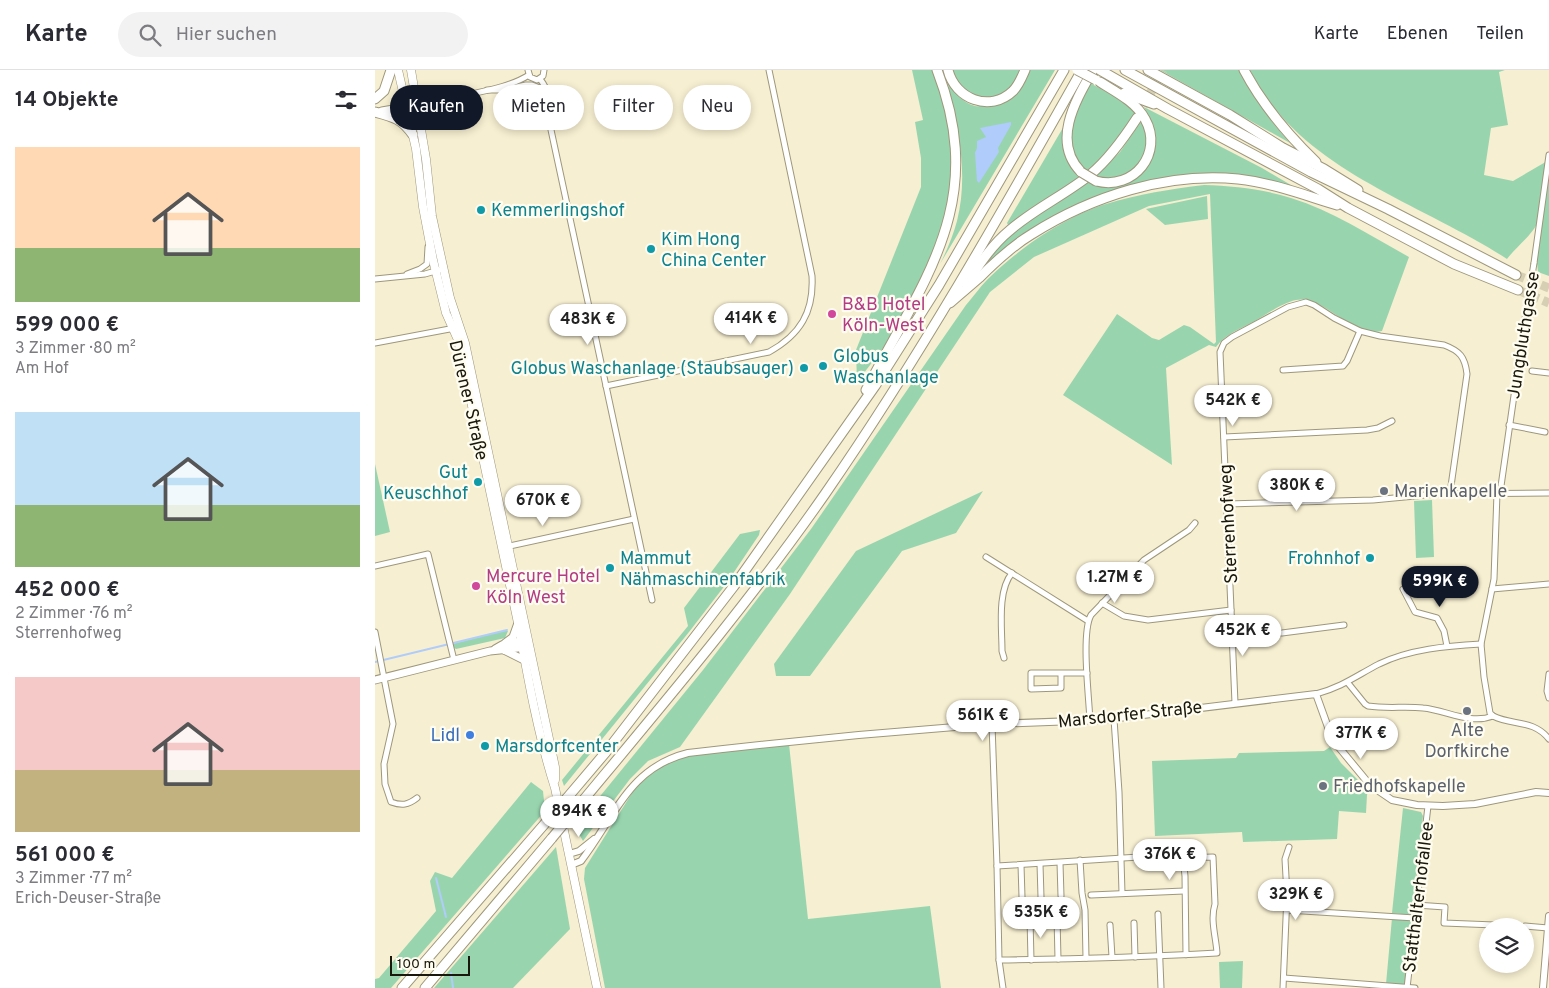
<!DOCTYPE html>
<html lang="de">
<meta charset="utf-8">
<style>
:root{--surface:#fff;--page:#f2f2f3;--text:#2b2b33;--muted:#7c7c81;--line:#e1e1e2;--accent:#111827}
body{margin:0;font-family:Overpass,sans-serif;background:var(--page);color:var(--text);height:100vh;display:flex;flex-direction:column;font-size:19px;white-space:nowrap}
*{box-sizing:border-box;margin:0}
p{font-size:16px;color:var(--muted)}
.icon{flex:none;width:28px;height:28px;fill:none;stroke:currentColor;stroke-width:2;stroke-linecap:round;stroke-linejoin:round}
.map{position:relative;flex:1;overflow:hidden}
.panel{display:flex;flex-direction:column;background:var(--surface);width:375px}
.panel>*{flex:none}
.hud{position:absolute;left:15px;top:15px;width:475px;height:45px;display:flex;gap:10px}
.tools{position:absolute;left:1104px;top:848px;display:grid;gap:10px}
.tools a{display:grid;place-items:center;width:55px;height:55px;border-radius:50%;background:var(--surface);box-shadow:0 2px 8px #0003;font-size:25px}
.scale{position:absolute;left:15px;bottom:12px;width:80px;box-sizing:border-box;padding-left:5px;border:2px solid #1a170d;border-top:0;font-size:14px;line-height:18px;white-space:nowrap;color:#1a170d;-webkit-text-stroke:4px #fffcf0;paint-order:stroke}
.price{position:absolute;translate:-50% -42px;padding:0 11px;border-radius:18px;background:#fff;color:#222;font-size:16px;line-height:32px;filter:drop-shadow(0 1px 2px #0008)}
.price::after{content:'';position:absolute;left:50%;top:30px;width:15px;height:11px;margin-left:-8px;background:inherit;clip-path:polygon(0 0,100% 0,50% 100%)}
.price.selected{background:var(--accent);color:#fff}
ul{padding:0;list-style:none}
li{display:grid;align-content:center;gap:10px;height:265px;padding:0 15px}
li span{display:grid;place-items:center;height:155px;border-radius:0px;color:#555}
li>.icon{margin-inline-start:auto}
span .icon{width:90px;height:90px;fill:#fffc;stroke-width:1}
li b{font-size:21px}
h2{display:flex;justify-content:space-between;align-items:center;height:60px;padding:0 15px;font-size:21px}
.chip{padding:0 18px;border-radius:22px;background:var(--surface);box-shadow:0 2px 8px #0003;font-size:18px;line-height:45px}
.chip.selected{background:var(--accent);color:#fff}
header{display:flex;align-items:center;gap:30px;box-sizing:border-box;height:70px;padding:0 25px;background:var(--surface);border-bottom:1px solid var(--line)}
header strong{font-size:24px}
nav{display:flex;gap:28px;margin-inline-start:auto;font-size:18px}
.search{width:350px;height:45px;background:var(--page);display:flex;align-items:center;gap:12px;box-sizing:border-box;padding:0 18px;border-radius:28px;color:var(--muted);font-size:19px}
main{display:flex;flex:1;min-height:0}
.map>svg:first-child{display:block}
.green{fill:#98d5af}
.water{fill:#afccfb}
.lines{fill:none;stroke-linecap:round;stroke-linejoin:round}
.stream{stroke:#afccfb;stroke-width:2}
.motorway-tunnel{stroke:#d6cfb4;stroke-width:9;stroke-dasharray:9 4.5;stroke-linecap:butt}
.minor-casing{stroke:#9e977b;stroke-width:7}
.tertiary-casing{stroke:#9e977b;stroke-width:8}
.secondary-casing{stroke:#9e977b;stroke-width:9}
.primary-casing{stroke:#9e977b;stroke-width:9}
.motorway-casing{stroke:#9e977b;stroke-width:11}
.minor{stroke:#fff;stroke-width:5}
.tertiary{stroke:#fff;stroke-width:6}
.secondary{stroke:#fff;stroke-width:7}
.primary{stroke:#fff;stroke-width:8}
.motorway{stroke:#fff;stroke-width:9}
.minor-bridge-casing{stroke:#9e977b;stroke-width:7;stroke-linecap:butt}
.motorway-bridge-casing{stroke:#9e977b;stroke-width:11;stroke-linecap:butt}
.minor-bridge{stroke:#fff;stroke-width:5}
.motorway-bridge{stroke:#fff;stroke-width:9}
.culture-dot{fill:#0f9aa8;stroke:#fffcf0;stroke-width:2}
.hotel-dot{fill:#d1479c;stroke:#fffcf0;stroke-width:2}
.worship-dot{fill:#6b7280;stroke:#fffcf0;stroke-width:2}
.shop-dot{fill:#3f7fe0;stroke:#fffcf0;stroke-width:2}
.labels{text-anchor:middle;stroke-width:4.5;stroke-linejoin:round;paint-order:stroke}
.culture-label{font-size:18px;fill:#0d838f;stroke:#fffcf0;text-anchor:start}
.hotel-label{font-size:18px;fill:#b23c85;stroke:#fffcf0;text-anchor:start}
.street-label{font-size:18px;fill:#1a170d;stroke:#fffcf0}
.worship-label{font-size:18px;fill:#5b616d;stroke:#fffcf0;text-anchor:start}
.shop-label{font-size:18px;fill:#366cbe;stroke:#fffcf0;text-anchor:end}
</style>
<header>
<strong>Karte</strong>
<div class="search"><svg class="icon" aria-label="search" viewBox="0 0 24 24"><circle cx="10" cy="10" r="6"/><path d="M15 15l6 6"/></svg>Hier suchen</div>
<nav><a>Karte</a><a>Ebenen</a><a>Teilen</a></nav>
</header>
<main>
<section class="panel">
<h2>14 Objekte<svg class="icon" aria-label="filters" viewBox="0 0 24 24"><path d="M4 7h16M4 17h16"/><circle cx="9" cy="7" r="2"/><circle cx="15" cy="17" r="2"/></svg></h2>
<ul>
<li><span style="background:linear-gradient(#ffd9b3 65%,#8fb573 0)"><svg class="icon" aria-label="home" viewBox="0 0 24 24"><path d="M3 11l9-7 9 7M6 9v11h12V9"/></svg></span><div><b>599 000 €</b><p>3 Zimmer · 80 m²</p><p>Am Hof</p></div></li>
<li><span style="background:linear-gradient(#bfe0f5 60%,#8fb573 0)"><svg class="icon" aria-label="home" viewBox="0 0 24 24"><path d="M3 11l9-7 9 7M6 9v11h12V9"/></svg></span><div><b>452 000 €</b><p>2 Zimmer · 76 m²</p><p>Sterrenhofweg</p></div></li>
<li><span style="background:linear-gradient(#f6c9c9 60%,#c2b280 0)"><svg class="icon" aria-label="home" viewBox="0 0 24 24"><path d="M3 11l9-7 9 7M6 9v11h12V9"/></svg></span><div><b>561 000 €</b><p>3 Zimmer · 77 m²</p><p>Erich-Deuser-Straße</p></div></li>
</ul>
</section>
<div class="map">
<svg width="1174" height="918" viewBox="0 0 1174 918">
<rect width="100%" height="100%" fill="#f7efd1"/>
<g class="green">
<path d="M537 0H558C568 28 577 58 577 89 579 142 548 215 520 260 509 278 495 295 482 312L481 280 546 117V88L540 52 548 50Z"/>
<path d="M566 0H569C572 15 585 32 600 36 605 37 612 35 617 35L654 0H680L565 194C572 180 578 166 582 151 594 104 583 53 571 7L569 8Z"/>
<path d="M577 0H647L639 15 633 21 619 28H602L584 16Z"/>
<path d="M785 0H867C880 28 894 50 915 73Z"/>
<path d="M875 0H1130L1124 2 1133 55 1116 58 1109 105 1138 111 1174 90V206L1163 202 1162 193 1167 155 1162 154C1155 167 1141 177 1132 189 1045 132 924 100 875 0Z"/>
<path d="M715 13 741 27 759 40 760 45 737 77 712 102 697 84 695 78 697 46Z"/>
<path d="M769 37 887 98 921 118 884 108 860 106 735 123 642 170 613 192 612 191C636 155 678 136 713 112L727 117V116L735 117 748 114 763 106 778 61 775 48Z"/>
<path d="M767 50C781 85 760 117 720 106L745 82Z"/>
<path d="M689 56C686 75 692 93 705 107L633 155 632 153Z"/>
<path d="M829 115C858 116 888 119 916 128 958 141 996 166 1034 187L1007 261C977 268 948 224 921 230 907 233 892 244 880 251 867 258 850 264 841 277L834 275 791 298 797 395 688 325 742 244 777 268 784 270 809 255 815 257 839 274 841 272 835 124 774 136 659 187 615 222 415 524 305 677 273 691 255 709 208 771 200 757 328 600 436 459 591 235C599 226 607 214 616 206 646 177 691 146 731 134 763 124 796 119 829 115Z"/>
<path d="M832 126 833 149 790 155 771 139Z"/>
<path d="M0 394 15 462 0 466Z"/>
<path d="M608 421 581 463 527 481 435 606H401L399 594 481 481Z"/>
<path d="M1057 430 1059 487 1041 488 1039 431Z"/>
<path d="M385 460 384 465 351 514 314 562 189 716 187 710 313 556 309 538 365 464Z"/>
<path d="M129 561H133L130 568 81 579 78 577 77 574Z"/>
<path d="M414 674 433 849 555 836 566 918H230L209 809 210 798 262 715 284 698 300 690 316 686Z"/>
<path d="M955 677 966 693 994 721 992 725 991 743 964 741 962 769 868 772 867 762 780 766 777 691 861 688 864 683 949 681Z"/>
<path d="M156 712 168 721 170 741 16 918H0V909L4 908 61 841 55 811 60 802 77 808Z"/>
<path d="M1028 738 1046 742 1048 746 1036 845 1017 843Z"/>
<path d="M181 777 195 859 138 918H59Z"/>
<path d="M1017 848 1038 850 1031 915 1011 914Z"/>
<path d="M868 891 867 918H845L844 892Z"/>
</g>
<path class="water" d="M636 52V55L623 78 624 82 604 113 602 111 600 83 602 78V71L611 67 605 58Z"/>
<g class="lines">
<g class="stream">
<path d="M0 592 132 560"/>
<path d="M61 808 71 847"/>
<path d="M76 903 78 918"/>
</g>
<g class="motorway-tunnel">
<path d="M762 48 788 0"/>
<path d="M1141 205 1174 218"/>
<path d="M1143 220 1174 233"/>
</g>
<defs>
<g id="minor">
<path d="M153 0 155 7 162 10 168 6 169 0"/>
<path d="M165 9C173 19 177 33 175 46"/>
<path d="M39 19 49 26 65 30"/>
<path d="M112 20H128L151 15H157L165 18 170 32 277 530"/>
<path d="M30 38C50 36 68 30 87 26 109 21 135 17 154 5"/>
<path d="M1159 193 1174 85"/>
<path d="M32 204 45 199 52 194 53 177"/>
<path d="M0 209 50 204 64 200"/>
<path d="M0 273 80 258"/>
<path d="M908 300 968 296 972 291 985 261"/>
<path d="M1157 301 1174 303"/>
<path d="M231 316 394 282C425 265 439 242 437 206L394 0"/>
<path d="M1134 355 1170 362"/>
<path d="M849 367 992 360 1003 358 1017 351"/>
<path d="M1125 423 1151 242"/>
<path d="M852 434 998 430 1061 424 1174 423"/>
<path d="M130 477 259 449"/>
<path d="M611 487 713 551"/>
<path d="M0 496 53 484 79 590"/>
<path d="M1028 519 1040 542 1062 548 1069 561 1072 576"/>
<path d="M1117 519 1174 514"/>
<path d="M727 533 749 546 773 550 856 540"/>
<path d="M0 562 18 654 9 694 10 714 16 732C27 736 33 735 42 728"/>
<path d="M858 564 907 563 969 555"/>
<path d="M629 588 627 581C627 558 622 521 637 503"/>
<path d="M686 603V618L656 619V603H712"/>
<path d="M1174 604 1172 621 1174 628"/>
<path d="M973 613 990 634 993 636C1012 639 1030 636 1048 638 1071 640 1095 655 1118 646"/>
<path d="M941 624C967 617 981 606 1004 594 1035 579 1072 576 1106 574"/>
<path d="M860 633 845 282 849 273 857 267 913 237 931 232 939 235 959 248 985 261 1005 266 1069 275C1085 281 1090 287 1092 304L1075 423"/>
<path d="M1118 646 1115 643 1109 607 1106 574 1119 509 1122 423"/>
<path d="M1118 646C1138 656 1158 649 1174 669"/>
<path d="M739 649 744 722 747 823"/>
<path d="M715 651C714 627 706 563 716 545L769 490 814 460 820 453"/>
<path d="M617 654 622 796 624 890 628 918"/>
<path d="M705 790 707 823 710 840 711 888"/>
<path d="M685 793 686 826"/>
<path d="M665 794 666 827"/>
<path d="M646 795 647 827"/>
<path d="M622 796 780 786"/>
<path d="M716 825 809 821"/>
<path d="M1041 835 1070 837 1069 853 1145 856"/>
<path d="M912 840 1040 848"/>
<path d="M783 844 786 918"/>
<path d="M682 847 683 889"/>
<path d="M655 848 656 890"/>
<path d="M759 853 760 887"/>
<path d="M735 855 737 887"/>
<path d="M1150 856 1173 858"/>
<path d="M624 890C696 889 769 887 842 883 841 867 835 850 840 834L838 787 808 788 810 806 811 885"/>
<path d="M909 908 1040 918"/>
<path d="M908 918 912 825 910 789 914 777"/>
<path d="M1032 918 1053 736"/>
</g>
<g id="tertiary">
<path d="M194 784 204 781 219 769"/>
<path d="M196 795 206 791C240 747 253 698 313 683 406 672 499 663 592 656L607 657 617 654 727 650 941 624 954 660 962 675 995 715 1017 730 1042 735 1068 736 1100 734 1161 722 1174 723"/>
<path d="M1168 918 1174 846"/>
</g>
<g id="secondary">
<path d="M130 573 138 567 143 553"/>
<path d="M120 579 127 575 150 570"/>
<path d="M129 580 149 590"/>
<path d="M0 610 115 581 153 577"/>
</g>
<g id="primary">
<path d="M23 0 41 79 48 137 58 190 71 243 83 270 143 553C153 608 163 665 180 718L222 918"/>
<path d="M36 0 51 89 57 146 62 169 75 228 90 273 180 697V710"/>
</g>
<g id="motorway">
<path d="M573 0C580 29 615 43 638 21 644 15 647 7 650 0"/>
<path d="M725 0 793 39 943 119 973 138 1043 175 1079 194 1143 220"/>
<path d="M750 0 936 102 1013 139 1141 205"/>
<path d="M773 0 855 45 908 78 949 99 983 120"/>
<path d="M869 0C888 36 912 64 941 92"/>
<path d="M749 23 779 34"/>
<path d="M0 29 9 21 16 0"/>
<path d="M0 42C19 47 27 49 38 65"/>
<path d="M7 42 30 38"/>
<path d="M706 102C676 71 701 30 718 0"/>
<path d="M721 111C759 121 789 83 770 49 761 32 741 22 725 12"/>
<path d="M591 214C604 195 616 176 634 161 659 139 690 125 716 104 735 88 749 68 762 48"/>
<path d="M575 233C585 224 595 216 604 208 620 192 637 176 657 164 717 126 792 102 863 109 898 113 929 125 962 135"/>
<path d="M491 320C550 208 613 132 562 0"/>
<path d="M192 728 231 682 359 516 500 316 564 215 689 0"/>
<path d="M196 745C283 640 372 536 450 424 544 288 626 144 707 0"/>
<path d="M27 918 173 750"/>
<path d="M50 918 177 768"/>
</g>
</defs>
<use href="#minor" class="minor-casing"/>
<use href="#tertiary" class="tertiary-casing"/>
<use href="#secondary" class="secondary-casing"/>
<use href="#primary" class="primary-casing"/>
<use href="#motorway" class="motorway-casing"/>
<use href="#minor" class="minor"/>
<use href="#tertiary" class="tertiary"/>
<use href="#secondary" class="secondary"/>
<use href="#primary" class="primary"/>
<use href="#motorway" class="motorway"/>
<defs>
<path id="minor-bridge" d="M1151 242 1159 193"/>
<g id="motorway-bridge">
<path d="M702 0 721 10"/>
<path d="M706 102 721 111"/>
<path d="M173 750 192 728"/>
<path d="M177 768 196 745"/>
</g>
</defs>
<use href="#minor-bridge" class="minor-bridge-casing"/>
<use href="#motorway-bridge" class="motorway-bridge-casing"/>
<use href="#minor-bridge" class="minor-bridge"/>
<use href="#motorway-bridge" class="motorway-bridge"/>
</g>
<g class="culture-dot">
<circle cx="106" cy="140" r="5"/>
<circle cx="276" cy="179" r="5"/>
<circle cx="448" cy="296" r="5"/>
<circle cx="429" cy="298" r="5"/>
<circle cx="103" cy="412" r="5"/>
<circle cx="995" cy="488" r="5"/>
<circle cx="235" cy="498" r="5"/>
<circle cx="110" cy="676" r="5"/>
</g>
<g class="hotel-dot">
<circle cx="457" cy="244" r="5"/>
<circle cx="101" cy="516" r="5"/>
</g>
<g class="worship-dot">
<circle cx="1009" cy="421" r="5"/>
<circle cx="1092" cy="641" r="5"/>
<circle cx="948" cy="716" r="5"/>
</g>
<circle class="shop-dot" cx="95" cy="665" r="5"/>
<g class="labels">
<g class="culture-label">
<text x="116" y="146">Kemmerlingshof</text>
<text x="286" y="175">Kim Hong<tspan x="286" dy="21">China Center</tspan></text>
<text x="458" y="292">Globus<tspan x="458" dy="21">Waschanlage</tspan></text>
<text x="419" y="304" text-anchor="end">Globus Waschanlage (Staubsauger)</text>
<text x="93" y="408" text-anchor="end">Gut<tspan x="93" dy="21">Keuschhof</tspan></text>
<text x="245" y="494">Mammut<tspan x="245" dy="21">Nähmaschinenfabrik</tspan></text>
<text x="985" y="494" text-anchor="end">Frohnhof</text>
<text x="120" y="682">Marsdorfcenter</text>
</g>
<g class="hotel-label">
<text x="467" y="240">B&amp;B Hotel<tspan x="467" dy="21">Köln-West</tspan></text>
<text x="111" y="512">Mercure Hotel<tspan x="111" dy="21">Köln West</tspan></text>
</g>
<g class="street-label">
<text transform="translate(1148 265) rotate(-81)" y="6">Jungbluthgasse</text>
<text transform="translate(94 330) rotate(77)" y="6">Dürener Straße</text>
<text transform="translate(853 454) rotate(-93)" y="6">Sterrenhofweg</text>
<text transform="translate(755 644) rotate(-6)" y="6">Marsdorfer Straße</text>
<text transform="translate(1043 827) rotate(-83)" y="6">Statthalterhofallee</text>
</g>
<g class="worship-label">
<text x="1019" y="427">Marienkapelle</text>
<text x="1092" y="666" text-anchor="middle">Alte<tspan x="1092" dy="21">Dorfkirche</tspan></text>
<text x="958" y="722">Friedhofskapelle</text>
</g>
<g class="shop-label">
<text x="85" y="671">Lidl</text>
</g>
</g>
</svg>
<div class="tools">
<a><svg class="icon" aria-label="layers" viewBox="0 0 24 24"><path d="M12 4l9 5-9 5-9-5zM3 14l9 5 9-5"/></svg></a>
</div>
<div class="scale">100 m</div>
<b class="price" style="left:376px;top:275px">414K €</b>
<b class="price" style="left:213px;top:276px">483K €</b>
<b class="price" style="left:858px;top:357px">542K €</b>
<b class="price" style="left:922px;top:442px">380K €</b>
<b class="price" style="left:168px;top:457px">670K €</b>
<b class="price" style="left:740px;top:534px">1.27M €</b>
<b class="price selected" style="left:1065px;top:538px">599K €</b>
<b class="price" style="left:868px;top:587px">452K €</b>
<b class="price" style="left:608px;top:672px">561K €</b>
<b class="price" style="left:986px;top:690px">377K €</b>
<b class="price" style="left:204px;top:768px">894K €</b>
<b class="price" style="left:795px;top:811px">376K €</b>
<b class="price" style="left:921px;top:851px">329K €</b>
<b class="price" style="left:666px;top:869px">535K €</b>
<div class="hud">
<a class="chip selected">Kaufen</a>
<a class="chip">Mieten</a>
<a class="chip">Filter</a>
<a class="chip">Neu</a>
</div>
</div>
</main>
